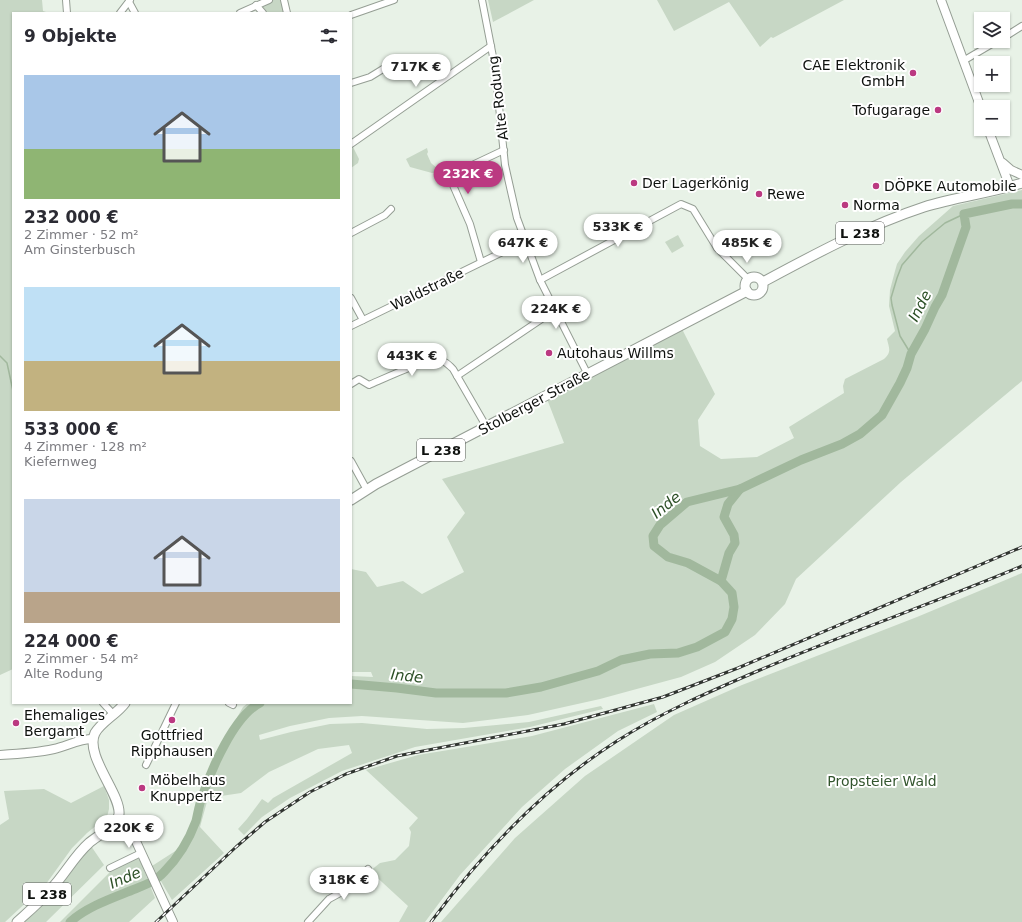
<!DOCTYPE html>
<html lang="de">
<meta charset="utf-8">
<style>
:root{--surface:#fff;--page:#f2f2f3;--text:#2b2b33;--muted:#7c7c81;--accent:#bb3981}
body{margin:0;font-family:"DejaVu Sans",sans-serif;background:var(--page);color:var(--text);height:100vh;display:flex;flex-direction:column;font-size:15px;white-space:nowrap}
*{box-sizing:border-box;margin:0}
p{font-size:13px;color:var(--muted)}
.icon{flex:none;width:22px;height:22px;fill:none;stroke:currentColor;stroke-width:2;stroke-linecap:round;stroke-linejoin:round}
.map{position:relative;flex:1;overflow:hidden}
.side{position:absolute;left:12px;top:12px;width:340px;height:692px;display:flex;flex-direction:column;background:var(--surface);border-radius:0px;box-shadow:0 1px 3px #0004}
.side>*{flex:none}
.buttons{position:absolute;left:974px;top:12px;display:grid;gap:8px}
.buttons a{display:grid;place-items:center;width:36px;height:36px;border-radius:0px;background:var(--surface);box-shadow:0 1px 3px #0004;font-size:20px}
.price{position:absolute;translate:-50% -34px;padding:0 9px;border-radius:14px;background:#fff;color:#222;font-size:13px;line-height:26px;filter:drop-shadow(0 1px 2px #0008)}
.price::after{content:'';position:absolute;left:50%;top:24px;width:12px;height:9px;margin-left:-6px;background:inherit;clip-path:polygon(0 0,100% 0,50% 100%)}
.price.selected{background:var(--accent);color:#fff}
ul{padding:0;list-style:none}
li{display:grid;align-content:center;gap:8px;height:212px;padding:0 12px}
li span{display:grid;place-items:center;height:124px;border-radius:0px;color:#555}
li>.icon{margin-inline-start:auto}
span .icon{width:72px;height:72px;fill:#fffc;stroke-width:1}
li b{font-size:17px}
h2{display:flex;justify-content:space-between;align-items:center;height:48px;padding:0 12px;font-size:17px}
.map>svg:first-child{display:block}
.green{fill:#c7d7c5}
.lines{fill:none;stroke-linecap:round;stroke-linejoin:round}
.stream{stroke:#a1b89d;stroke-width:1.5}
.river{stroke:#a1b89d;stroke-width:9}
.street-casing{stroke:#959e94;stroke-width:8}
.secondary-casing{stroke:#959e94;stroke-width:10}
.primary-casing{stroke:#959e94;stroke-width:11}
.street{stroke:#fff;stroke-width:6}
.secondary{stroke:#fff;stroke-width:8}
.primary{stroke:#fff;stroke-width:9}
.rail-casing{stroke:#303430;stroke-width:3}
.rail{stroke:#fff;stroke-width:1.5;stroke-dasharray:4.5;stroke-linecap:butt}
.poi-dot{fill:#bb3981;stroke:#fff;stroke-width:1.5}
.labels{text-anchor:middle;stroke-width:4;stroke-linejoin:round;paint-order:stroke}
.shield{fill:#fff;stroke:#575957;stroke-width:1}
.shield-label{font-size:13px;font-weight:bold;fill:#0f120f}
.poi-label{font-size:14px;fill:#0f120f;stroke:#fff;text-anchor:start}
.street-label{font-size:14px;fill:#0f120f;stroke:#fff}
.park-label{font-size:14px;fill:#32552d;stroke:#fff}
.water-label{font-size:15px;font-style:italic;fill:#2d5027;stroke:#fff}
</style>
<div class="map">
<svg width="1022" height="922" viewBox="0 0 1022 922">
<rect width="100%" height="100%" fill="#e8f2e7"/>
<g class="green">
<path d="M0 0H42L43 11 49 13H13V669L0 675Z"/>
<path d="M271 0H281L284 13H268L263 7 264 3Z"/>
<path d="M488 0H534L493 22Z"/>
<path d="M657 0H844L773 38 771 37 760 47 729 2 674 31Z"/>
<path d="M353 147 359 159 358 163 351 168V148Z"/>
<path d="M427 148 428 152 427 154 431 163 439 170V172L432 173 410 167 406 159Z"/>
<path d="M1022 190V381L901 482 796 579 785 604 755 635 715 662 681 677 644 687 600 699 528 715 463 723 362 716 329 718 290 726 259 735 260 740 291 732 330 724 362 723 427 729 464 728 529 722 601 706 603 709 530 727 415 747 342 771 290 798 262 817 244 835 238 829 247 819 262 799 268 803 273 798 352 753 349 745 318 749 269 772 241 793 208 798 200 827 224 853 172 900 152 866 180 848 193 821 205 779 216 755 243 707 248 703H351V676L373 677 371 672H351V569L366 572 377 587 403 581 422 594 464 572 447 537 465 513 442 479 564 443 547 399 682 329 715 394 698 420 700 446 721 459 757 457 794 438 789 427 844 393 843 386 845 379 884 359C892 352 889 348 887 339L895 331 889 306 890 290 895 271 897 264 905 252 919 236 953 206Z"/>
<path d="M678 235 684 246 672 253 665 242Z"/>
<path d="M1022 573V922H441L515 838 585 776 674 715 742 685 917 617Z"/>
<path d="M654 704 657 712 618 731 565 769 522 807 460 875 425 922H399L408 906 370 871 380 863 395 860 409 846 411 832 409 828 418 818 366 770 418 755 532 736Z"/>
<path d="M104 786 109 800V809L107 817 87 833 72 848 46 884 5 922H0V825L9 819 4 791 44 789 71 803Z"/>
<path d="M91 846 104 865 46 922H24C35 913 46 903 55 892 68 877 77 859 91 846Z"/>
<path d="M136 858 140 860 155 898 129 922H60L111 871Z"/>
</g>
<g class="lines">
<g class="stream">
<path d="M911 354 900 336 892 305 891 298 897 278 902 265 922 242 945 223 964 214"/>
<path d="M0 356 7 363 13 391"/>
</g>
<g class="river">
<path d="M721 581 729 553 735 543 734 535 724 517 728 504 740 489"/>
<path d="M351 684 397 688 436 693H506L541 687 598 671 621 660 650 654 678 653 697 647 725 632 732 619 734 607 732 593 721 581 688 563 668 557 654 546 653 536 660 525 687 502 740 489 801 460 842 444 860 434 882 415 900 383 907 368 911 354 925 329 935 307 942 295 966 227 964 214 1012 204H1022"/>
<path d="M70 922C88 906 113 898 135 889 145 885 156 881 164 872 178 858 189 840 196 821 198 813 199 805 202 797 211 770 234 716 260 703"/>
</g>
<defs>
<g id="street">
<path d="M66 0 67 13"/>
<path d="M284 0 287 13"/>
<path d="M482 0 495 67 505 165 517 218 540 280 587 373"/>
<path d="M129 2 135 13"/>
<path d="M256 5 263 13"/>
<path d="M120 13 130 0"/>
<path d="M240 13 269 0"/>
<path d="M351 15 394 0"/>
<path d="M1003 38 1022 26"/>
<path d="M963 61 997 41"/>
<path d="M351 83 370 77 383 69"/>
<path d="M351 144 491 46"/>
<path d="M351 233 385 215 391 209"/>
<path d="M481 262 470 224 449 176 504 150"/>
<path d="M540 280 681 204 693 209 717 248 748 279"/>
<path d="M351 298 363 320"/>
<path d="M351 326 525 241"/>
<path d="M457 376 555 310"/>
<path d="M351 384 359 379 369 385C383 379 425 359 437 360 444 360 448 364 453 369L486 426"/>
<path d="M351 461 367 490"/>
<path d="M103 703 114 715"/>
<path d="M229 703 233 705"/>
<path d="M146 765 176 703"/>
<path d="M110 868 141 853"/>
<path d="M308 922 329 899 351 887 368 869"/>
</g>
<g id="secondary">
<path d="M941 0 981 108"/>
<path d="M988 129 1010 187"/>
<path d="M1003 163 1011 170 1022 175"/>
<path d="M0 755C18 754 36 753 54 749 67 746 79 739 93 739"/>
<path d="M118 818 129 826 173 922"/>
</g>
<g id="primary">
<circle cx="754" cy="286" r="9"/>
<path d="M763 282C813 255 869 225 924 207 956 197 990 193 1022 183"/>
<path d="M351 500 376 484 747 291"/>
<path d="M17 922C28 912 40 902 50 890 64 876 74 856 89 843 97 836 118 825 119 814 121 794 84 755 95 733 101 722 117 714 125 703"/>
</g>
</defs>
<use href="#street" class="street-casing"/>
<use href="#secondary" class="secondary-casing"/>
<use href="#primary" class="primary-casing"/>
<use href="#street" class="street"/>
<use href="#secondary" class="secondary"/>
<use href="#primary" class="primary"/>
<defs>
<g id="rail">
<path d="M156 922 236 847 265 822 310 792 346 774 397 756 564 724 663 697 738 668 1022 547"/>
<path d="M431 922C482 853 545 787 617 741 662 712 711 691 760 670 846 633 935 603 1022 566"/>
</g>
</defs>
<use href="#rail" class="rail-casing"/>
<use href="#rail" class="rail"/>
</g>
<g class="poi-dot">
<circle cx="913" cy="73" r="4"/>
<circle cx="938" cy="110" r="4"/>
<circle cx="634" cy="183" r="4"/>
<circle cx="876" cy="186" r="4"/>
<circle cx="759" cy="194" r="4"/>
<circle cx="845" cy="205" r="4"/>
<circle cx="549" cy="353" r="4"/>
<circle cx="172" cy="720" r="4"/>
<circle cx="16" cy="723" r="4"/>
<circle cx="142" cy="788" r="4"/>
</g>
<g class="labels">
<g class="shield">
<rect x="836" y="222" width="48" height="22" rx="3"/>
<rect x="417" y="439" width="48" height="22" rx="3"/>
<rect x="23" y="883" width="48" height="22" rx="3"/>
</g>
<g class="shield-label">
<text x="860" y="238">L 238</text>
<text x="441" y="455">L 238</text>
<text x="47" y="899">L 238</text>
</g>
<g class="poi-label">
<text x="905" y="70" text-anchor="end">CAE Elektronik<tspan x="905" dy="16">GmbH</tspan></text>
<text x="930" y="115" text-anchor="end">Tofugarage</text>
<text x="642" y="188">Der Lagerkönig</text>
<text x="884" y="191">DÖPKE Automobile</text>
<text x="767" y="199">Rewe</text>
<text x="853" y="210">Norma</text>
<text x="557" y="358">Autohaus Willms</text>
<text x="24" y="720">Ehemaliges<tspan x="24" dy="16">Bergamt</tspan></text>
<text x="172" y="740" text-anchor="middle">Gottfried<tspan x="172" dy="16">Ripphausen</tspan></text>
<text x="150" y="785">Möbelhaus<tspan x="150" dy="16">Knuppertz</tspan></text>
</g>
<g class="street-label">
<text transform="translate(498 98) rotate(-97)" y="5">Alte Rodung</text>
<text transform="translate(427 289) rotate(-26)" y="5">Waldstraße</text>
<text transform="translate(534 402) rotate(-28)" y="5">Stolberger Straße</text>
</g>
<g class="park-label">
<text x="882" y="786">Propsteier Wald</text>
</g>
<g class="water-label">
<text transform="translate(920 306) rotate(-63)" y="5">Inde</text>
<text transform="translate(666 505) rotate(-39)" y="5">Inde</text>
<text transform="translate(407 676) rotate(6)" y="5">Inde</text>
<text transform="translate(125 878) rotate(-23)" y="5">Inde</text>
</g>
</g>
</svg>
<div class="buttons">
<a><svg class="icon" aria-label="layers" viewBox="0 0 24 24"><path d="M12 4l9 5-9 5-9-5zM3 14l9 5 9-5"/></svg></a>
<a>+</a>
<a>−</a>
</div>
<b class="price" style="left:416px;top:88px">717K €</b>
<b class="price selected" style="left:468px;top:195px">232K €</b>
<b class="price" style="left:618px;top:248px">533K €</b>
<b class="price" style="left:523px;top:264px">647K €</b>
<b class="price" style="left:747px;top:264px">485K €</b>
<b class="price" style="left:556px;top:330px">224K €</b>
<b class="price" style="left:412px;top:377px">443K €</b>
<b class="price" style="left:129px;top:849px">220K €</b>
<b class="price" style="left:344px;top:901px">318K €</b>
<section class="side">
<h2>9 Objekte<svg class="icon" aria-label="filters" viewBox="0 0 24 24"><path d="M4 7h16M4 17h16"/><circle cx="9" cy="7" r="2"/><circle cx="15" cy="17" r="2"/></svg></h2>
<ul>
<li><span style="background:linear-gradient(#a9c7e8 60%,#8fb573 0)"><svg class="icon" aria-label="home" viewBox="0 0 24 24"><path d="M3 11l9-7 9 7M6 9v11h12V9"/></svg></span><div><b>232 000 €</b><p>2 Zimmer · 52 m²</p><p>Am Ginsterbusch</p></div></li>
<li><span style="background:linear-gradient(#bfe0f5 60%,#c2b280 0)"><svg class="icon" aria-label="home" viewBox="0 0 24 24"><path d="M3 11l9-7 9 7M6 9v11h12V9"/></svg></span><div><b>533 000 €</b><p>4 Zimmer · 128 m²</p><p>Kiefernweg</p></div></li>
<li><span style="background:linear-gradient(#c9d6e8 75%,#b9a48a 0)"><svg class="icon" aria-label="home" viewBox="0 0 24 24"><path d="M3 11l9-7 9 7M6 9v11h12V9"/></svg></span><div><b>224 000 €</b><p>2 Zimmer · 54 m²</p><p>Alte Rodung</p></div></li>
</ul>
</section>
</div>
